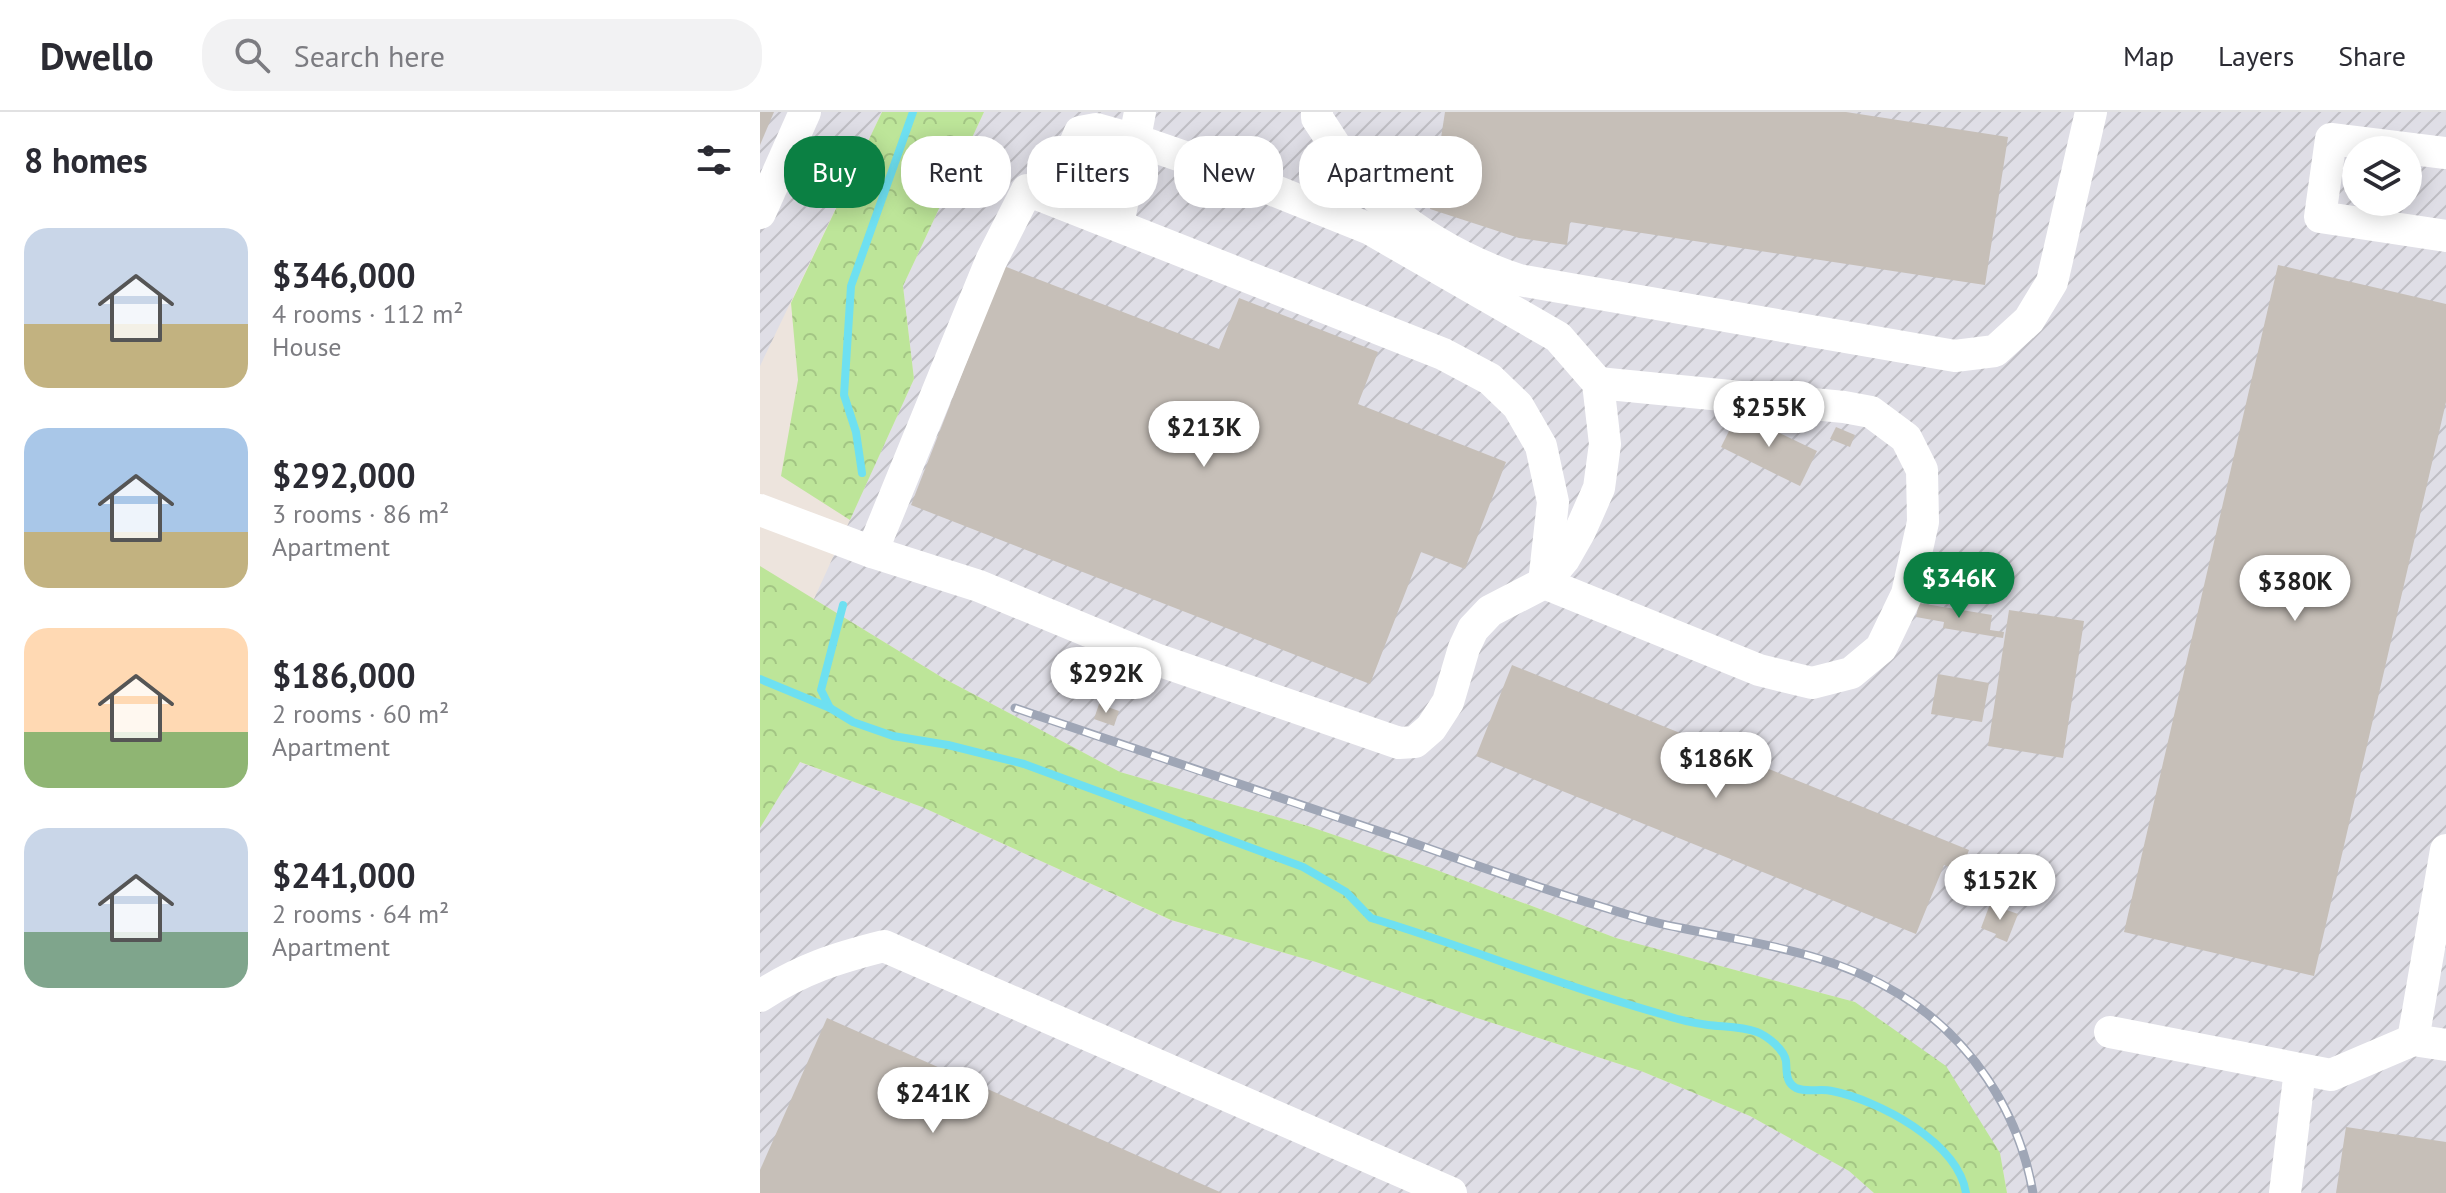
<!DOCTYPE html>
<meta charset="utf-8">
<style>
:root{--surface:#fff;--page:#f2f2f3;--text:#2b2b33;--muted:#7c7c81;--line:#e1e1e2;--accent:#0b8043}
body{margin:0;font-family:"PT Sans",sans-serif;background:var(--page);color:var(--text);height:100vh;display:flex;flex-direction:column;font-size:30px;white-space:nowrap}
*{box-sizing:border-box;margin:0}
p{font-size:26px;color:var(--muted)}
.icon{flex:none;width:44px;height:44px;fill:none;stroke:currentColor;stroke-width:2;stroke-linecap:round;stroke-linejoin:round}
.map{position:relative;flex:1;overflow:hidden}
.sheet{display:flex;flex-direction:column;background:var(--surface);width:760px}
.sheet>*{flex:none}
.banner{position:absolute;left:24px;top:24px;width:760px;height:72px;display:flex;gap:16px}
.buttons{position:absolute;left:1582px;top:24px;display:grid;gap:16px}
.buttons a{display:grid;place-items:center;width:80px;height:80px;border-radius:50%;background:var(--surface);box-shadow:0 4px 20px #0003;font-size:40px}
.price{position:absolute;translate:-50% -68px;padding:0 18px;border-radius:28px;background:#fff;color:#222;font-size:26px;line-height:52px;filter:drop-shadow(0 2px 4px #0008)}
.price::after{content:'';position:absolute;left:50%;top:48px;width:24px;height:18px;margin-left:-12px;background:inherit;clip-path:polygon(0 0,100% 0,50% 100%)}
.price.on{background:var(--accent);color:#fff}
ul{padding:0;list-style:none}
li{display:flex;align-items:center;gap:24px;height:200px;padding:0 24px}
li span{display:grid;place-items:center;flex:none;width:224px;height:160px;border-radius:24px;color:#555}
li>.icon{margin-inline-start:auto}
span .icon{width:96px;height:96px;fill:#fffc;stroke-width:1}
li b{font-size:34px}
h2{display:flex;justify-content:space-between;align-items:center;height:96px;padding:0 24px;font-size:34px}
.tag{padding:0 28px;border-radius:32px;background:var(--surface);box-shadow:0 4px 20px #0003;font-size:28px;line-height:72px}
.tag.on{background:var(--accent);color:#fff}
header{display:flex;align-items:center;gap:48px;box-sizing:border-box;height:112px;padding:0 40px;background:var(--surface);border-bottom:2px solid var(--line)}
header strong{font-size:38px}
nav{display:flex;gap:44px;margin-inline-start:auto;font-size:28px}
.search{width:560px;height:72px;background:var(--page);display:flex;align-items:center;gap:20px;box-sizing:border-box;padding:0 28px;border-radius:32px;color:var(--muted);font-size:30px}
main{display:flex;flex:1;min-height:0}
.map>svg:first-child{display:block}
.industrial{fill:url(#industrial-furrows);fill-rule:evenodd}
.forest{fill:url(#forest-crowns)}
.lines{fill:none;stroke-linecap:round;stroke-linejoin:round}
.stream{stroke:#6ee0f1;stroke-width:8}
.building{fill:#c6bfb8}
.minor{stroke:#fff;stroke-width:32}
.rail-casing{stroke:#9fa6b6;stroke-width:9}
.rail{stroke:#fff;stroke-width:6;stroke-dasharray:18;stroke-linecap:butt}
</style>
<header>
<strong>Dwello</strong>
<div class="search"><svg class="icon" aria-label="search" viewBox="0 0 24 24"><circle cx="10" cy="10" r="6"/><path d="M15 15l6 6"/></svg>Search here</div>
<nav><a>Map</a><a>Layers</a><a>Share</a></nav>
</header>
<main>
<section class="sheet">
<h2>8 homes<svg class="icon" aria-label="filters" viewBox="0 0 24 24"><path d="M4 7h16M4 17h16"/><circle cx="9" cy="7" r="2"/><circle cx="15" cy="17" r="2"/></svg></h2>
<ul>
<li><span style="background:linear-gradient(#c9d6e8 60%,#c2b280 0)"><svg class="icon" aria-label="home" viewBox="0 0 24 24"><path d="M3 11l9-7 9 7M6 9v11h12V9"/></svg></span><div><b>$346,000</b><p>4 rooms · 112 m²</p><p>House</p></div></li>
<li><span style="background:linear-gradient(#a9c7e8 65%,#c2b280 0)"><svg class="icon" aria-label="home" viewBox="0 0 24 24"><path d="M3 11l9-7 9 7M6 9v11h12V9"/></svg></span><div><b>$292,000</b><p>3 rooms · 86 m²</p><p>Apartment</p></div></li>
<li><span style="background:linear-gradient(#ffd9b3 65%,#8fb573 0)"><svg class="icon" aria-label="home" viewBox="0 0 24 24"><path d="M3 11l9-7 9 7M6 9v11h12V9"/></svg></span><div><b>$186,000</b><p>2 rooms · 60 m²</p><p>Apartment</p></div></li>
<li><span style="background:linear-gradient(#c9d6e8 65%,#7fa58c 0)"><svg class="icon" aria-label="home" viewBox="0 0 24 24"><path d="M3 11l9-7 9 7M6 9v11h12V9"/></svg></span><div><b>$241,000</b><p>2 rooms · 64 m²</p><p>Apartment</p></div></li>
</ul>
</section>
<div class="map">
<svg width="1686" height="1081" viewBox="0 0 1686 1081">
<defs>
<pattern id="industrial-furrows" width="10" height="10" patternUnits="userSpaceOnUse" patternTransform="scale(2)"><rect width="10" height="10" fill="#dfdee6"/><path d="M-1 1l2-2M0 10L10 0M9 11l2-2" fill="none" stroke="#c0bfc5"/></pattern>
<pattern id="forest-crowns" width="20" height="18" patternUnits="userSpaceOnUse" patternTransform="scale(2)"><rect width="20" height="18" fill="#bde599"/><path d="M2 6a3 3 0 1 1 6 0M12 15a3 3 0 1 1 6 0" fill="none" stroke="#a3c584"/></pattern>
</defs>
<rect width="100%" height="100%" fill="#ede4dd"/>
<g class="industrial">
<path d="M0 0H122L0 254Z"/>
<path d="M224 0H1686V1081H1247L1240 1041 1095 890 856 826 674 757 548 714 360 660 183 566 54 487 154 267 143 174ZM1596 38H1648V90H1596Z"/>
<path d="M39 650 162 695 410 808 556 850 717 906 881 959 990 1004 1089 1059 1114 1081H0V716Z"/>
</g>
<g class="forest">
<path d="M122 0H224L143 174 154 267 90 408 21 364 38 268 31 191Z"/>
<path d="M0 454 183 566 360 660 548 714 674 757 856 826 1095 890 1186 954 1240 1041 1247 1081H1114L1089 1059 990 1004 881 959 717 906 556 850 411 808 162 695 40 650 0 716Z"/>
</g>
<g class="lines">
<g class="stream">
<path d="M102 361 96 320 84 283 91 174 153 0"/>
<path d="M83 493 61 578 70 596 93 610 133 624 188 633 264 652 543 755 586 780 611 806C709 835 803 875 901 902 916 907 933 911 948 913 964 915 981 914 997 920 1007 924 1024 937 1026 949 1027 959 1025 970 1036 976 1048 981 1060 976 1072 979 1118 988 1198 1030 1206 1081"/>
<path d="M0 567 70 596"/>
</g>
</g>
<g class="building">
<path d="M0 0H14L0 33Z"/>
<path d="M685 0H1086L1248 25 1225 173 810 110 807 133 759 126 670 97Z"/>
<path d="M1518 153 1686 192V290L1554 864 1364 820Z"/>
<path d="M244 154 459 237 479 186 618 240 598 292 746 350 705 457 661 440 610 572 151 393Z"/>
<path d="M978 301 1057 339 1040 374 961 335Z"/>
<path d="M1076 315 1095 323 1090 335 1070 327Z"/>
<path d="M1159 491 1232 503 1230 518 1244 520 1243 526 1183 516 1184 510 1156 505Z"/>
<path d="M1249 498 1324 509 1303 646 1228 634Z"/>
<path d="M752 553 1209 738 1201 759 1184 753 1156 822 716 644Z"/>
<path d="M1178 562 1229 571 1222 610 1171 602Z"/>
<path d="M339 592 359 599 354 614 334 607Z"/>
<path d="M1230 792 1258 802 1247 830 1235 825 1236 822 1221 816Z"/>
<path d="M67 906 462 1081H0V1058Z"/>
<path d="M1586 1015 1686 1030V1081H1576Z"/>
</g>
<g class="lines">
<g class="minor">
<path d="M557 0V6C571 26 583 49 599 67 640 114 701 149 759 168L1195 244 1235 239 1269 208 1292 170 1331 0"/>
<path d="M1686 41 1571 27 1560 105 1686 124"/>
<path d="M0 101 45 0"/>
<path d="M358 113 380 0"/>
<path d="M0 398 112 440 219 474 398 548 639 631 655 630 671 616 688 590 704 536 713 517 730 499 784 471 804 447 820 419 839 376 845 332 838 271 798 225 610 117 468 60 375 28 336 17 320 20 292 87"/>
<path d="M112 440 231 149 267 78 683 242 730 267 758 294 781 334 793 390 784 471 999 558 1052 571 1091 561 1121 536 1147 482 1163 410 1162 358 1146 326 1111 300 1084 295 838 271"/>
<path d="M0 884C42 857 76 846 124 834L691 1081"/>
<path d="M1350 920 1571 963 1653 928 1686 933"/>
<path d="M1653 928 1686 738"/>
<path d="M1525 1081 1540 958"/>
</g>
<defs>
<path id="rail" d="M255 596C381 639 507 682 633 724 700 747 766 772 833 792 862 801 891 811 921 816 998 832 1070 840 1139 882 1210 925 1259 999 1273 1081"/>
</defs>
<use href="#rail" class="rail-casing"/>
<use href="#rail" class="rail"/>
</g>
</svg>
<div class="buttons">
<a><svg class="icon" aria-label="layers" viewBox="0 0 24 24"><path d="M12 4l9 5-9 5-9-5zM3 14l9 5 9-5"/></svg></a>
</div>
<b class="price" style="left:1009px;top:337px">$255K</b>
<b class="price" style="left:444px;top:357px">$213K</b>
<b class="price on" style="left:1199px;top:508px">$346K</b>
<b class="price" style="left:1535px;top:511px">$380K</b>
<b class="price" style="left:346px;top:603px">$292K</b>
<b class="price" style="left:956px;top:688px">$186K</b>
<b class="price" style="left:1240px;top:810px">$152K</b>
<b class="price" style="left:173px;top:1023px">$241K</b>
<div class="banner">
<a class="tag on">Buy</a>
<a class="tag">Rent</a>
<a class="tag">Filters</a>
<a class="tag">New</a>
<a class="tag">Apartment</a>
</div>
</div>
</main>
